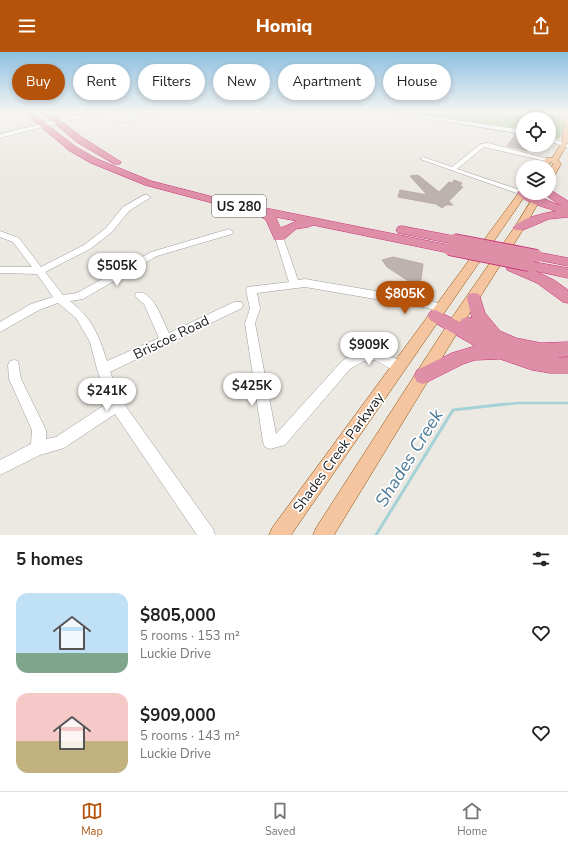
<!DOCTYPE html>
<meta charset="utf-8">
<style>
:root{--surface:#fff;--page:#f2f2f2;--text:#222;--muted:#767676;--line:#e0e0e0;--accent:#b45309}
body{margin:0;font-family:"Nunito Sans",sans-serif;background:var(--page);color:var(--text);height:100vh;display:flex;flex-direction:column;font-size:15px;white-space:nowrap}
*{box-sizing:border-box;margin:0}
p{font-size:13px;color:var(--muted)}
.icon{flex:none;width:22px;height:22px;fill:none;stroke:currentColor;stroke-width:2;stroke-linecap:round;stroke-linejoin:round}
.map{position:relative;height:483px;overflow:hidden}
.side{display:flex;flex-direction:column;background:var(--surface);flex:1}
.side>*{flex:none}
.banner{position:absolute;left:12px;top:12px;width:544px;height:36px;display:flex;gap:8px}
.buttons{position:absolute;left:516px;top:60px;display:grid;gap:8px}
.buttons a{display:grid;place-items:center;width:40px;height:40px;border-radius:50%;background:var(--surface);box-shadow:0 2px 6px #0003;font-size:20px}
.price{position:absolute;translate:-50% -34px;padding:0 9px;border-radius:14px;background:#fff;color:#222;font-size:13px;line-height:26px;filter:drop-shadow(0 1px 2px #0008)}
.price::after{content:'';position:absolute;left:50%;top:24px;width:12px;height:9px;margin-left:-6px;background:inherit;clip-path:polygon(0 0,100% 0,50% 100%)}
.price.active{background:var(--accent);color:#fff}
ul{padding:0;list-style:none}
li{display:flex;align-items:center;gap:12px;height:100px;padding:0 16px}
li span{display:grid;place-items:center;flex:none;width:112px;height:80px;border-radius:12px;color:#555}
li>.icon{margin-inline-start:auto}
span .icon{width:48px;height:48px;fill:#fffc;stroke-width:1}
li b{font-size:17px}
h2{display:flex;justify-content:space-between;align-items:center;height:48px;padding:0 16px;font-size:17px}
.tag{padding:0 14px;border-radius:18px;background:var(--surface);box-shadow:0 2px 6px #0003;font-size:14px;line-height:36px}
.tag.active{background:var(--accent);color:#fff}
header{display:flex;justify-content:space-between;align-items:center;height:52px;padding:0 16px;background:var(--accent);color:#fff;font-size:18px;font-weight:800}
.tab-bar{display:flex;justify-content:space-around;align-items:center;height:56px;border-top:1px solid var(--line);background:var(--surface);font-size:11px;color:var(--muted)}
.tab-bar a{display:grid;justify-items:center;gap:2px}
.tab-bar .active{color:var(--accent)}
.map>svg:first-child{display:block}
.forest{fill:#adc999}
.lines{fill:none;stroke-linecap:round;stroke-linejoin:round}
.stream-far1{stroke:#a5d2d7;stroke-width:2.5}
.stream{stroke:#a5d2d7;stroke-width:3}
.building{fill:#bcb3af;stroke:#bdada5}
.minor-casing{stroke:#9d9d9d;stroke-width:1}
.major-casing{stroke:#89500b;stroke-width:1}
.highway-casing{stroke:#c93077;stroke-width:1}
.minor{fill:#fff;fill-rule:evenodd}
.major{fill:#f4c59f;fill-rule:evenodd}
.highway{fill:#df8ea7;fill-rule:evenodd}
.highway-bridge-casing{stroke:#c93077;stroke-width:14;stroke-linecap:butt}
.highway-bridge{stroke:#df8ea7;stroke-width:12}
.labels{text-anchor:middle;stroke-width:3.5;stroke-linejoin:round;paint-order:stroke}
.shield{fill:#fff;stroke:#606060;stroke-width:1}
.shield-label{font-size:13px;font-weight:bold;fill:#1c1c1c}
.street-label{font-size:14px;fill:#1c1c1c;stroke:#fff}
.near-water-label{font-size:18px;font-style:italic;fill:#4a7895;stroke:#fff}
</style>
<header><svg class="icon" aria-label="menu" viewBox="0 0 24 24"><path d="M4 6h16M4 12h16M4 18h16"/></svg>Homiq<svg class="icon" aria-label="share" viewBox="0 0 24 24"><path d="M12 15V3M7 8l5-5 5 5M5 13v7h14v-7"/></svg></header>
<div class="map">
<svg width="568" height="483" viewBox="0 0 568 483">
<rect width="100%" height="100%" fill="#ece8e2"/>
<path class="forest" d="M406 60H503L526 64 546 61 563 65V77L560 86H549V67H523V79Z"/>
<g class="lines">
<path class="stream-far1" d="M497 353 519 351H568"/>
<path class="stream" d="M376 483 453 358 506 352"/>
</g>
<g class="building">
<path d="M515 83 523 85V93H531L527 99 507 94Z"/>
<path d="M418 123 439 140 449 130 452 131 454 128 462 131 460 134 463 135 449 149 453 153H446L442 156 436 152 398 145 400 138 427 143 410 124Z"/>
<path d="M393 205 423 212 421 228 410 230 387 215 382 208Z"/>
</g>
<g class="lines">
<defs>
<g id="minor">
<path d="M90 60H104L114 66H126L152 60H159L126 70 111 68 98 61 0 86V82Z"/>
<path d="M389 60H400L523 78V82Z"/>
<path d="M545 60 568 61V65L547 61Z"/>
<path d="M549 85 568 92V96L549 89Z"/>
<path d="M488 91 552 108 549 110 484 95 457 117 523 139V141H526L522 143 420 107 423 105 452 115 481 92Z"/>
<path d="M144 143H147L151 145 129 159 112 180 90 197 45 220 63 243 77 241 151 200 229 177 233 180 232 182 157 204 83 247 70 249C92 266 99 284 107 309L159 286 144 252 135 244 136 241C153 236 163 270 169 281L234 250H242L243 253 242 256 110 320 122 349 213 477 215 483H197L115 362 64 396 40 403 0 423V408L31 392 32 378 9 327 8 313 10 309 14 308 18 309 21 327 46 378V387L56 385 109 350 97 317 90 290 76 266 58 251 39 258 0 280V270L31 252 53 245 37 222 0 221V215H32L13 190 0 185V179L19 186 41 215 84 193 106 176 123 155Z"/>
<path d="M279 182 283 185 298 228 305 227 428 248 444 253 445 256 444 259 440 260 428 256 305 235 257 241 260 257 255 271 276 382 342 309C359 298 374 294 392 305 397 307 402 310 404 315L402 319 398 320C374 311 378 299 350 317L285 393 270 397 265 395 263 390 245 271 250 257 246 238 247 235 289 230 275 185Z"/>
</g>
<g id="major">
<path d="M568 61V91L558 108 561 112 552 128H549V119L553 112 551 110 548 115H540L546 106H552L562 90 565 63Z"/>
<path d="M523 138V141H527L291 483H269L272 476 520 139Z"/>
<path d="M536 141H544L524 176 459 278 334 483H313L316 476 449 270 514 176Z"/>
</g>
<g id="highway">
<path d="M24 60H31L76 95 97 107 151 129 225 148 449 193 453 194 455 197 453 200 449 201 313 173 308 175 296 177 283 188H275L266 168 254 160 220 153 145 133 91 111 70 99ZM276 165 297 169 281 176Z"/>
<path d="M42 60H49L83 86 121 110 120 112H114L77 90Z"/>
<path d="M523 138V141H530L561 154 543 141H549V138L552 139 568 149V165L549 167 523 178H515L513 176C520 166 545 161 556 159 544 155 526 151 517 141L518 139Z"/>
<path d="M402 174 454 184 458 185 460 188 458 191 454 192 398 181 396 178 398 175Z"/>
<path d="M537 200 568 206V214L533 207 531 204 533 201Z"/>
<path d="M529 209 568 216V226L535 219 554 228 568 238V251L563 250 537 231 507 218 506 215 507 212 512 210 523 214 524 210Z"/>
<path d="M474 241 479 242 485 261 500 279 516 286 541 291 568 290V304L557 306 568 305V321H550L532 318 500 307 475 308 463 312 423 332 417 330 414 324 417 318 452 301 475 294 430 268 428 264 430 260 435 258 460 270 462 267 467 265 472 266 467 246 469 242Z"/>
</g>
</defs>
<use href="#minor" class="minor-casing"/>
<use href="#major" class="major-casing"/>
<use href="#highway" class="highway-casing"/>
<use href="#minor" class="minor"/>
<use href="#major" class="major"/>
<use href="#highway" class="highway"/>
<defs>
<g id="highway-bridge">
<path d="M454 188 537 204"/>
<path d="M449 197 529 213"/>
</g>
</defs>
<use href="#highway-bridge" class="highway-bridge-casing"/>
<use href="#highway-bridge" class="highway-bridge"/>
</g>
<linearGradient id="sky" x2="0" y2="1"><stop stop-color="#8dc0e1"/><stop offset="0.47" stop-color="#f6f5f2"/><stop offset="1" stop-color="#f6f5f2" stop-opacity="0"/></linearGradient>
<rect width="568" height="128" fill="url(#sky)"/>
<g class="labels">
<rect class="shield" x="212" y="143" width="54" height="22" rx="3"/>
<g class="shield-label">
<text x="239" y="159">US 280</text>
</g>
<g class="street-label">
<text transform="translate(171 285) rotate(-26)" y="5">Briscoe Road</text>
<text transform="translate(338 400) rotate(-54)" y="5">Shades Creek Parkway</text>
</g>
<g class="near-water-label">
<text transform="translate(409 406) rotate(-58)" y="6">Shades Creek</text>
</g>
</g>
</svg>
<div class="buttons">
<a><svg class="icon" aria-label="locate" viewBox="0 0 24 24"><circle cx="12" cy="12" r="6"/><path d="M12 2v4M12 18v4M2 12h4M18 12h4"/></svg></a>
<a><svg class="icon" aria-label="layers" viewBox="0 0 24 24"><path d="M12 4l9 5-9 5-9-5zM3 14l9 5 9-5"/></svg></a>
</div>
<b class="price" style="left:117px;top:235px">$505K</b>
<b class="price active" style="left:405px;top:263px">$805K</b>
<b class="price" style="left:369px;top:314px">$909K</b>
<b class="price" style="left:252px;top:355px">$425K</b>
<b class="price" style="left:107px;top:360px">$241K</b>
<div class="banner">
<a class="tag active">Buy</a>
<a class="tag">Rent</a>
<a class="tag">Filters</a>
<a class="tag">New</a>
<a class="tag">Apartment</a>
<a class="tag">House</a>
</div>
</div>
<section class="side">
<h2>5 homes<svg class="icon" aria-label="filters" viewBox="0 0 24 24"><path d="M4 7h16M4 17h16"/><circle cx="9" cy="7" r="2"/><circle cx="15" cy="17" r="2"/></svg></h2>
<ul>
<li><span style="background:linear-gradient(#bfe0f5 75%,#7fa58c 0)"><svg class="icon" aria-label="home" viewBox="0 0 24 24"><path d="M3 11l9-7 9 7M6 9v11h12V9"/></svg></span><div><b>$805,000</b><p>5 rooms · 153 m²</p><p>Luckie Drive</p></div><svg class="icon" aria-label="heart" viewBox="0 0 24 24"><path d="M12 20l-8-8c-3-5 5-10 8-4 3-6 11-1 8 4z"/></svg></li>
<li><span style="background:linear-gradient(#f6c9c9 60%,#c2b280 0)"><svg class="icon" aria-label="home" viewBox="0 0 24 24"><path d="M3 11l9-7 9 7M6 9v11h12V9"/></svg></span><div><b>$909,000</b><p>5 rooms · 143 m²</p><p>Luckie Drive</p></div><svg class="icon" aria-label="heart" viewBox="0 0 24 24"><path d="M12 20l-8-8c-3-5 5-10 8-4 3-6 11-1 8 4z"/></svg></li>
</ul>
</section>
<nav class="tab-bar">
<a class="active"><svg class="icon" aria-label="map" viewBox="0 0 24 24"><path d="M3 6l6-2 6 2 6-2v14l-6 2-6-2-6 2zM9 4v14M15 6v14"/></svg>Map</a>
<a><svg class="icon" aria-label="saved" viewBox="0 0 24 24"><path d="M7 4h10v16l-5-4-5 4z"/></svg>Saved</a>
<a><svg class="icon" aria-label="home" viewBox="0 0 24 24"><path d="M3 11l9-7 9 7M6 9v11h12V9"/></svg>Home</a>
</nav>
